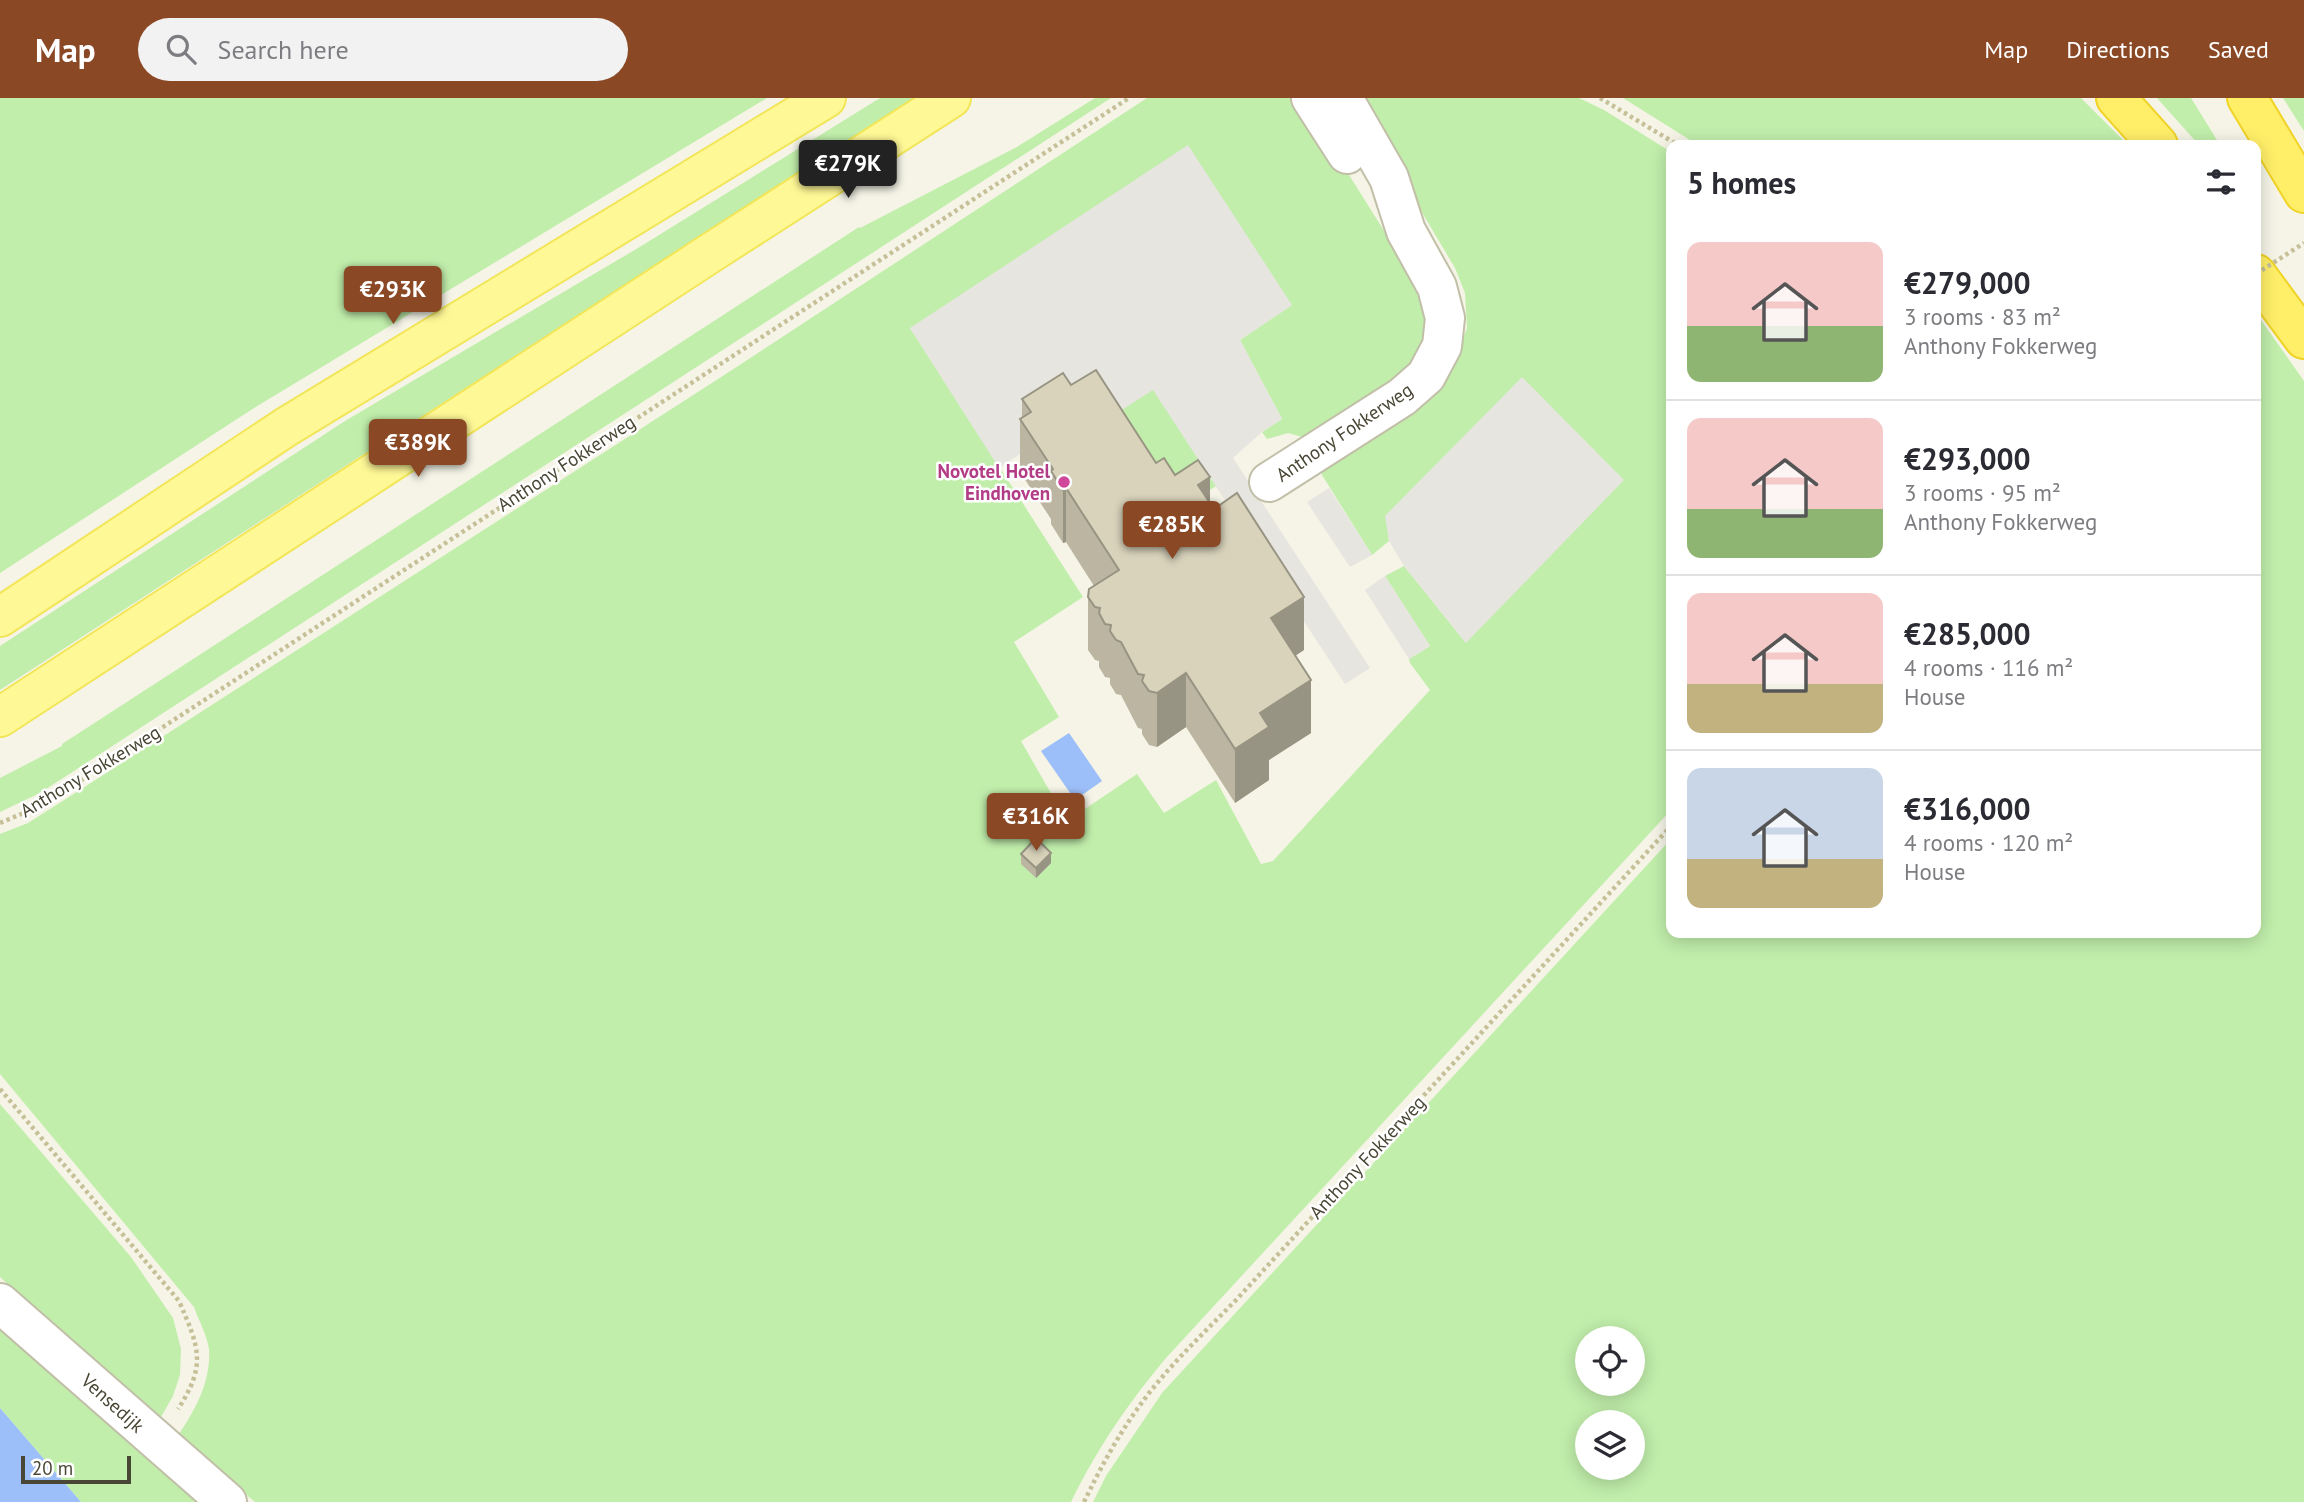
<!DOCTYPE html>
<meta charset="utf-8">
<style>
:root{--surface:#fff;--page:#f2f2f3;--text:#2b2b33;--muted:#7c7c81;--line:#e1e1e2;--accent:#8a4825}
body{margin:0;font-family:"PT Sans",sans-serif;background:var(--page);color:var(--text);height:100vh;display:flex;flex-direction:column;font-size:26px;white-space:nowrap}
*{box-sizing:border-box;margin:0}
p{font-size:23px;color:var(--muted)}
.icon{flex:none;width:38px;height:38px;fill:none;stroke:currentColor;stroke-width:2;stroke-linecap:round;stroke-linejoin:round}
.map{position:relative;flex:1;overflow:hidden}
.drawer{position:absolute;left:1666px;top:42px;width:595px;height:798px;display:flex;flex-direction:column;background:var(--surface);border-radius:14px;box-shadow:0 4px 18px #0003}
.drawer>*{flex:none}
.tools{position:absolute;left:1575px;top:1228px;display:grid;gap:14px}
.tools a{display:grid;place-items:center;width:70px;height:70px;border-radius:50%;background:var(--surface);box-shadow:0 4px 18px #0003;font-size:35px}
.scale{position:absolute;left:21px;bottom:18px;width:110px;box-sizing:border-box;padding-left:7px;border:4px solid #4a4635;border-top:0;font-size:19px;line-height:24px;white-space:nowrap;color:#4a4635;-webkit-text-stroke:5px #fff;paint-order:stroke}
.price{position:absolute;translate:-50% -60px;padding:0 16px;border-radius:7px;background:var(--accent);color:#fff;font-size:23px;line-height:46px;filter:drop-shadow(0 2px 4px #0008)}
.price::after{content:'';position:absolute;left:50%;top:42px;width:21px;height:16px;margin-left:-10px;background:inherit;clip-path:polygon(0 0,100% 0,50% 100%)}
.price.selected{background:#222;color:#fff}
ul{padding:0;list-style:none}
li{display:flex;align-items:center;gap:21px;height:175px;padding:0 21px}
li+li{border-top:2px solid var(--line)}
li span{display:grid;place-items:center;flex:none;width:196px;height:140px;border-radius:14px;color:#555}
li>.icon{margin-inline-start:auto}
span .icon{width:84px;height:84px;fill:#fffc;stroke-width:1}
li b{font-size:30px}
h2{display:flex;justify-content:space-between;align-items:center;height:84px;padding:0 21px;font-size:30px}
header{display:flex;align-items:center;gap:42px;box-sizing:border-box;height:98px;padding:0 35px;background:var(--accent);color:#fff}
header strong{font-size:33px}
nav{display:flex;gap:38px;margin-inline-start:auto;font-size:24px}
.search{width:490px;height:63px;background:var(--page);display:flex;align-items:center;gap:18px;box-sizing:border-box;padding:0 24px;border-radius:38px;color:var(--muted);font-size:26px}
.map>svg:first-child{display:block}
.green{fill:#c1eeab;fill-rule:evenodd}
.parking{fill:#e6e5df}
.water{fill:#9dbff9}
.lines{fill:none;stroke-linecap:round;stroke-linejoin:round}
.minor-casing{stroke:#c2bfa8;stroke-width:42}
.major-casing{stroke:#f2e658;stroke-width:42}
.highway-casing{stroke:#f0d326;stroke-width:42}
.path{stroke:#c6c098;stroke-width:4.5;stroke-dasharray:3.5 3.5;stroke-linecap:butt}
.minor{stroke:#fff;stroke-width:38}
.major{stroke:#fff896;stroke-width:38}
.highway{stroke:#ffee68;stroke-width:38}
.path-bridge{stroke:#c6c098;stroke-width:4.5;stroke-dasharray:3.5 3.5;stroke-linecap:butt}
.wall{fill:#bbb5a1}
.shaded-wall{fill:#989483}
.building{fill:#d9d3bb;stroke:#989483;stroke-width:2}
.hotel-dot{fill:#d1479c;stroke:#fff;stroke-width:2.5}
.labels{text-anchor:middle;stroke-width:5;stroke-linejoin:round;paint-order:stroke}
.street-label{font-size:19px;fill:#4a4635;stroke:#fff}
.hotel-label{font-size:19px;font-weight:bold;fill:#b23c85;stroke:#fff;text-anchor:end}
</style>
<header>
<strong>Map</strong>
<div class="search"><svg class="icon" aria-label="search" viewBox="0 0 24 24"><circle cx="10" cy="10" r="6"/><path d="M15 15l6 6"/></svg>Search here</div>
<nav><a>Map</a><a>Directions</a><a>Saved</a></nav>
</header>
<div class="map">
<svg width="2304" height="1404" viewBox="0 0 2304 1404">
<rect width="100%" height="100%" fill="#f5f4e7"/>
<g class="green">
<path d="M0 0H767L254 310 0 475Z"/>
<path d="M880 0H913L0 592V548L345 323 638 150Z"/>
<path d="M1095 0H1111L40 695 0 714V680L62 648V646L859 129 860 130 1015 50Z"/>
<path d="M1147 0H1301L1421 192C1425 215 1428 240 1416 262 1405 280 1325 325 1302 339L1288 335 1267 341 1262 334 1282 321 1240 242 1292 207 910 230 1083 499 1014 544 1059 619 1021 643 1067 723 1137 676 1164 715 1216 682 1261 766 1273 763 1430 592 1410 565 1409 561 1430 548 1385 478 1404 468 1466 545 1386 418 1389 443 1372 457 1322 377V367L1455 261 1467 230 1465 195 1455 170 1354 0H1579L1604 12 1671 54V712L1166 1260C1127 1307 1098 1349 1071 1404H255L177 1339C195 1312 211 1285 209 1251 207 1237 198 1221 194 1209L0 976V736L28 725 69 699 732 272Z"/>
<path d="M1623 0H2081L2128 47H1698Z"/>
<path d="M2157 0H2191L2220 47H2199Z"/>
<path d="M2283 0H2304V33Z"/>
<path d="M2256 215 2304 283V1404H1093L1106 1378 1162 1295 1671 741V835H2256ZM1587 1241H1633V1286H1587ZM1587 1325H1633V1370H1587Z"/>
<path d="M1153 291 1216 388 1185 408 1106 322Z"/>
<path d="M0 1006 131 1159 173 1220 181 1251 180 1277 173 1298 158 1324 0 1179Z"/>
<path d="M0 1225 204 1404H81L0 1310Z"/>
</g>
<g class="parking">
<path d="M1188 47 1292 207 1240 242 1282 321 1262 334 1233 360 1370 570 1345 586 1153 292 1106 322 1063 328 999 370 910 230Z"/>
<path d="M1522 279 1624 382 1466 545 1404 468 1389 443 1385 418Z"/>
<path d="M1329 390 1372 457 1350 469 1307 404Z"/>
<path d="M1385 478 1430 548 1409 561 1365 492Z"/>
</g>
<g class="water">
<path d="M1069 635 1102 683 1075 702 1041 653Z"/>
<path d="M0 1310 81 1404H0Z"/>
</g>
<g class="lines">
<defs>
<g id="minor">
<path d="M1311 0 1347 56"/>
<path d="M1269 384 1402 299 1426 278 1442 248 1445 220 1437 189 1406 133 1389 80 1343 0"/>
<path d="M0 1205 227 1404"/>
</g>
<g id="major">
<path d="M0 519 286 329 826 0"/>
<path d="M0 619 712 154 951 0"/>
</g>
<g id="highway">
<path d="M2116 0 2158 47"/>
<path d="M2247 0 2304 95"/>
<path d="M2256 176 2304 241"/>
</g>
</defs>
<use href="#minor" class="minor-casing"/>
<use href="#major" class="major-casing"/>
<use href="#highway" class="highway-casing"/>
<g class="path">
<path d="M1600 0 1678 47"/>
<path d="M0 725 26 714 60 696 1129 0"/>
<path d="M0 991 179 1203C199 1249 207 1267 178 1311"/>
<path d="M1084 1404C1100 1371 1117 1339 1138 1310 1166 1270 1203 1236 1237 1201L1671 728"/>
</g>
<use href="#minor" class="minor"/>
<use href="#major" class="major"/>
<use href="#highway" class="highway"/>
<path class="path-bridge" d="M2256 176 2304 145"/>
</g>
<g class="wall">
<path d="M1071 287 1156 365 1175 377 1210 405 1304 552 1295 558 1311 635 1269 662V682L1235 705 1186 629 1157 649 1149 647 1142 636V631L1138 630 1121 597 1116 596 1110 586V580L1105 579 1099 569V563L1095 562 1088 552V499L1094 488 1066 444 1063 445 1051 426V421L1020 374V321L1022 319V301Z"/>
<path d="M1021 756 1051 765 1036 780 1021 766Z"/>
</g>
<g class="shaded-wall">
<path d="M1210 379V432L1198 387Z"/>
<path d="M1066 390V444L1063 445V392Z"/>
<path d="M1304 499V552L1271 573V520Z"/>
<path d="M1186 575V629L1157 649V595Z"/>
<path d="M1311 582V635L1269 662V682L1235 705V651L1260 615Z"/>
<path d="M1051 755V765L1036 780V770Z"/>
</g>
<g class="building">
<path d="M1096 272 1156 365 1164 360 1175 377 1198 362 1210 379 1198 387 1214 411 1237 395 1304 499 1271 520 1311 582 1260 615 1269 629 1235 651 1186 575 1157 595 1149 593 1142 583 1144 577 1138 576 1121 544 1116 542 1110 533 1111 527 1105 526 1099 515 1100 510 1095 509 1088 499 1089 491 1119 472 1066 390 1063 392 1051 373 1053 371 1020 321 1031 314 1022 301 1063 275 1071 287Z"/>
<path d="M1036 740 1051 755 1036 770 1021 756Z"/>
</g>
<circle class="hotel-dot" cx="1064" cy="384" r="7"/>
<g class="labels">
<g class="street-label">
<text transform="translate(1344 334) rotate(-34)" y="7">Anthony Fokkerweg</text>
<text transform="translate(566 365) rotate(-33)" y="7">Anthony Fokkerweg</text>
<text transform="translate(90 673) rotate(-31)" y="7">Anthony Fokkerweg</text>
<text transform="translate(1367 1059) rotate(-47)" y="7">Anthony Fokkerweg</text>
<text transform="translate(113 1305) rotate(42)" y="7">Vensedijk</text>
</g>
<g class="hotel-label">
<text x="1050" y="380">Novotel Hotel<tspan x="1050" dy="22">Eindhoven</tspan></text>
</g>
</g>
</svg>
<div class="tools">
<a><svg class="icon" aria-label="locate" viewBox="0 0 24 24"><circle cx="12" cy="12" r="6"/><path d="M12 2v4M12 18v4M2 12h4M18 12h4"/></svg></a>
<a><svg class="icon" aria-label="layers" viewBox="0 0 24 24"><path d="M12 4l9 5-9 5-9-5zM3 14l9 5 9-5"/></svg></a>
</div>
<div class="scale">20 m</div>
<b class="price selected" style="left:848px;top:102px">€279K</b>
<b class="price" style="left:393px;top:228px">€293K</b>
<b class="price" style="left:418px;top:381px">€389K</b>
<b class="price" style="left:1172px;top:463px">€285K</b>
<b class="price" style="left:1036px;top:755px">€316K</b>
<section class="drawer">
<h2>5 homes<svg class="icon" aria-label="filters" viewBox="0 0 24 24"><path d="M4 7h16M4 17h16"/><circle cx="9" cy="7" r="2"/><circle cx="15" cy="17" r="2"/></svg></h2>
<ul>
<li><span style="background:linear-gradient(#f6c9c9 60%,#8fb573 0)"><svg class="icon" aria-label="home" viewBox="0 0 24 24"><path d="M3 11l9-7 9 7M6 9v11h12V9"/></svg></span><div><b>€279,000</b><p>3 rooms · 83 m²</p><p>Anthony Fokkerweg</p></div></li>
<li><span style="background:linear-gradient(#f6c9c9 65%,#8fb573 0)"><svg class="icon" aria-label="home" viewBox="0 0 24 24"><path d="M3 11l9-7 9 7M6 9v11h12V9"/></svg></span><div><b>€293,000</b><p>3 rooms · 95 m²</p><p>Anthony Fokkerweg</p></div></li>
<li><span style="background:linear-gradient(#f6c9c9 65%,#c2b280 0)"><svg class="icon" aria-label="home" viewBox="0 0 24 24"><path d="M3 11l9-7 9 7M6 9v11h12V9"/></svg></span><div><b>€285,000</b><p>4 rooms · 116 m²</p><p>House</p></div></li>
<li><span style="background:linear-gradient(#c9d6e8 65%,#c2b280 0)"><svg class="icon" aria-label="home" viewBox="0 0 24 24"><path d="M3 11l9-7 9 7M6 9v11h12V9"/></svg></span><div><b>€316,000</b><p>4 rooms · 120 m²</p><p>House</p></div></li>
</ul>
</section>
</div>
